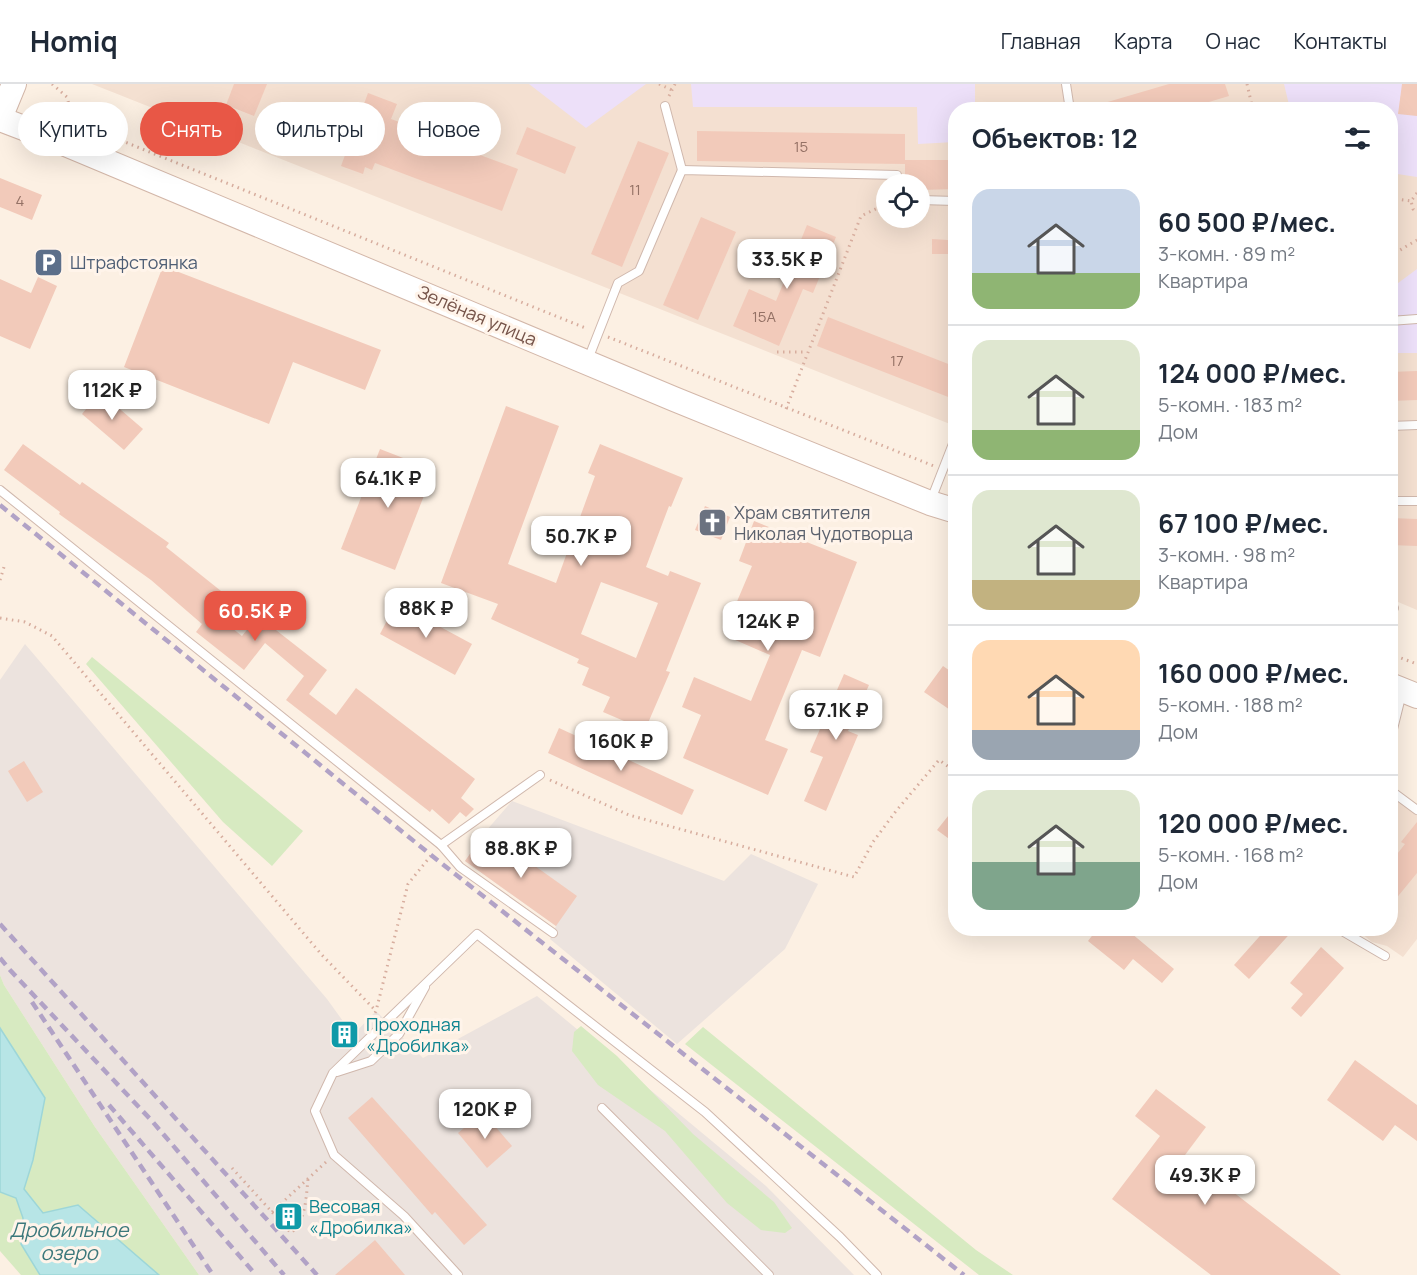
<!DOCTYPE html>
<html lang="ru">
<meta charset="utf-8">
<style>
:root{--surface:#fff;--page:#f6f6f7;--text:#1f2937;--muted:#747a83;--line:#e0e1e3;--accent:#e85746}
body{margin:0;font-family:Manrope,sans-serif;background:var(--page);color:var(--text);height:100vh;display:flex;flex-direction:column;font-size:22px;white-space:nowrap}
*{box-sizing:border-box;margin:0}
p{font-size:20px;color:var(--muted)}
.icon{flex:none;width:33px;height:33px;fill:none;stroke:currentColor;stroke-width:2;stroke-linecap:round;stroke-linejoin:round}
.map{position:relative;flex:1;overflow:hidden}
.sheet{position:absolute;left:948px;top:18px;width:450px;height:834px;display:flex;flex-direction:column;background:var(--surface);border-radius:24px;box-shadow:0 6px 24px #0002}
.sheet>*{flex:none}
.banner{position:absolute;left:18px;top:18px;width:570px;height:54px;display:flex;gap:12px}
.fabs{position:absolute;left:876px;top:90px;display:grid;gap:12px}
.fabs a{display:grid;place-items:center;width:54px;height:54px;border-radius:50%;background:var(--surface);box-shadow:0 6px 24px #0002;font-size:30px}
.price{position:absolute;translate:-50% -51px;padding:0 14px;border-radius:12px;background:#fff;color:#222;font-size:20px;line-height:39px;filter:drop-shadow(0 2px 3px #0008)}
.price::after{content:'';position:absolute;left:50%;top:36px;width:18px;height:14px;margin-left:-9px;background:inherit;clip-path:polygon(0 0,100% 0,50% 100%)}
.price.active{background:var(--accent);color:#fff}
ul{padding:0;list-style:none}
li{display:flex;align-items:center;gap:18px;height:150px;padding:0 24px}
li+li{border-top:2px solid var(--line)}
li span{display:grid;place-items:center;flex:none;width:168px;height:120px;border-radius:18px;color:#555}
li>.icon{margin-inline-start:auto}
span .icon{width:72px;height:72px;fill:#fffc;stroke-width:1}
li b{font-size:26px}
h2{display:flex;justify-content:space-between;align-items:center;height:72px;padding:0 24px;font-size:26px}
.tag{padding:0 21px;border-radius:27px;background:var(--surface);box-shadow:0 6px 24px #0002;font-size:21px;line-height:54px}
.tag.active{background:var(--accent);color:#fff}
header{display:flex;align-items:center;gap:36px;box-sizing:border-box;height:84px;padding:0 30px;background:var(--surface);border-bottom:2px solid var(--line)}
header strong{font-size:28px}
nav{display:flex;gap:33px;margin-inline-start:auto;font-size:21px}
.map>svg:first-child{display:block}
.residential{fill:#f4e0d1;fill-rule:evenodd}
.industrial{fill:#ece3de}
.education{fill:#ede0f9}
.green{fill:#d7eac1}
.water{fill:#b7e5e6;stroke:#9dd6d8;stroke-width:1.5}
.building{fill:#f2caba;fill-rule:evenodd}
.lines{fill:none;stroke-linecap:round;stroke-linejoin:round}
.lane-casing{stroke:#d0b8ad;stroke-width:10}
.secondary-casing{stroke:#d3b7a9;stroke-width:26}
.path{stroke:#d7ad9e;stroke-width:3;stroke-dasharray:1.5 4.5;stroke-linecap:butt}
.lane{stroke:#fff;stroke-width:8}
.secondary{stroke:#fff;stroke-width:24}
.rail{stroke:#b1a2c6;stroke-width:4.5;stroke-dasharray:9 6;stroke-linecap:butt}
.labels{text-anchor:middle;stroke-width:6;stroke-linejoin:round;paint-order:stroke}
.number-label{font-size:15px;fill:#947165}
.service-label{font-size:18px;fill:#4e5e75;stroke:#fff4ea;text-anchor:start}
.street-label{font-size:18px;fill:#755349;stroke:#fff4ea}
.worship-label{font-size:18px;fill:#5b616d;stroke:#fff4ea;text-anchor:start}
.culture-label{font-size:18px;fill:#0d838f;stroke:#fff4ea;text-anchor:start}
.water-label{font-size:20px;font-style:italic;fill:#3c787b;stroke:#fff4ea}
</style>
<header>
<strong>Homiq</strong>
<nav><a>Главная</a><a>Карта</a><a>О нас</a><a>Контакты</a></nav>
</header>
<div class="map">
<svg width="1417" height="1191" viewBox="0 0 1417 1191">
<rect width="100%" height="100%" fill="#fcf0e3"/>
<g class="residential">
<path d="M92 0H1417V526L1391 515 1390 26H956L955 342ZM886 100H920V134H886Z"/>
<path d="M1391 706 1417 727V855L1403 873 1387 862 1372 858 1356 845 1390 844Z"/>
</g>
<g class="industrial">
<path d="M25 560 327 915 353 951 376 927 423 974 537 912 766 1102 854 1191H199L95 1043 4 901 0 891V596Z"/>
<path d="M512 717 724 797 751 770 818 800 785 865 677 960 550 855 556 842 465 777 486 747Z"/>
</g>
<g class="education">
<path d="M529 0H646L586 44Z"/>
<path d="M691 0H975V25L956 26 955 58 918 60 917 23H693Z"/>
<path d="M1284 0H1417V93L1391 89 1390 26 1290 25Z"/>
<path d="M1417 185V269H1391L1390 205Z"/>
</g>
<g class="green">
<path d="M92 573 303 747 272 782 223 738 86 580Z"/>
<path d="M0 891 4 901 95 1043 199 1191H159L78 1121 43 1129 24 1105 33 1076 45 1014 0 944Z"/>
<path d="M581 942 617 972 693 1050 774 1118 792 1144 785 1149 761 1146 727 1119 665 1047 598 1001 572 967 574 948Z"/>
<path d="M703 943 976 1166 1013 1191H979L685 960Z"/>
<path d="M0 1108 16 1114 23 1134 21 1160 40 1191H21L0 1167Z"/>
</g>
<path class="water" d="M0 944 45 1014 33 1076 24 1105 43 1129 78 1121 159 1191H40L21 1160 23 1134 16 1114 0 1108Z"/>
<g class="building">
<path d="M234 0H267L254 32 226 21Z"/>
<path d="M1169 0H1225L1229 12 1182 26H1095L1094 22Z"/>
<path d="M1402 0H1417V32L1398 30Z"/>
<path d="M368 9 397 20 391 35 437 52 442 40 485 56 480 71 518 85 502 127 375 79 372 86 365 83 363 90 341 82Z"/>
<path d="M527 43 576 63 565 90 516 70Z"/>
<path d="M697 47 905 50V80L697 77Z"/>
<path d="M638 57 669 69 622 183 591 170Z"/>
<path d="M905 76H956V105L920 106V100H905Z"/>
<path d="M0 94 42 111 32 136 0 123Z"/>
<path d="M701 133 736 148 698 236 663 221Z"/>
<path d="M807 141 836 153 813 209 803 205 779 262 733 242 749 205 776 217Z"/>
<path d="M932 155 948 156V170H932Z"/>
<path d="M163 182 381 266 365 306 293 278 269 340 124 283Z"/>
<path d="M38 193 57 202 30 265 0 252V195L31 209Z"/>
<path d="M828 233 956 283V316L817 262Z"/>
<path d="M1417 287V316L1390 317V288Z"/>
<path d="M100 308 143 345 124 366 82 330Z"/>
<path d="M506 322 559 342 508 480 556 499 595 392 588 389 600 360 683 394 671 423 669 422 646 483 668 492 670 487 701 499 666 587 670 588 645 646 603 628 610 613 582 601 589 584 577 579 579 575 491 535 498 520 441 499ZM601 498 658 519 636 574 581 550Z"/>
<path d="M23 360 80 401 82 398 169 459 166 463 221 507 207 524 242 552 258 532 327 586 309 610 336 631 356 604 475 695 461 714 474 725 466 733 460 728 449 740 432 725 430 728 286 616 304 592 265 559 244 586 196 548 202 540 151 496 59 430 60 428 4 386Z"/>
<path d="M380 365 434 386 395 486 341 465Z"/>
<path d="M705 422 730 433 721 456 695 446Z"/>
<path d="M1390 434 1417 435V462L1390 461Z"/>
<path d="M754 437 857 478 820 573 802 566 765 656 788 665 768 711 683 674 701 631 682 623 694 593 751 617 770 571 733 555 742 532 733 527 752 482 739 477Z"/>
<path d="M396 519 472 560 455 591 380 550Z"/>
<path d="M943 582 956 591V630L924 608Z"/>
<path d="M844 590 869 601 848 647 858 651 826 727 804 717 823 673 810 668Z"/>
<path d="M559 644 694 706 682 731 548 669Z"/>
<path d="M24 677 43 708 27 718 8 687Z"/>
<path d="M956 722V760L937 746Z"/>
<path d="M1417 738V789L1390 822V779L1405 760 1401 758Z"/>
<path d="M486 747 577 812 556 842 465 777Z"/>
<path d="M1098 844H1125L1174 885 1162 899 1133 875 1124 886 1088 857Z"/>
<path d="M1267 844H1295L1249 895 1234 881Z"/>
<path d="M1321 863 1344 884 1301 933 1291 924 1303 910 1290 899Z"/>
<path d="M1355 976 1417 1021V1057L1395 1041 1383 1057 1327 1016Z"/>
<path d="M1156 1005 1206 1043 1185 1071 1341 1191H1211L1112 1115 1160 1052 1135 1032Z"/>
<path d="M372 1013 487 1141 464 1161 435 1128 432 1131 348 1034Z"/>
<path d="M483 1028 512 1062 487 1084 458 1049Z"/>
<path d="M375 1156 405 1191H335Z"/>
</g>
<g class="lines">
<defs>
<g id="lane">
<path d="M1066 0 1070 26"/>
<path d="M665 22 682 86"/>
<path d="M920 116 956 117"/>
<path d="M1390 237 1417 235"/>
<path d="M587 278 618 199 639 187 682 86 897 91V100"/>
<path d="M1390 342 1417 341"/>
<path d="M0 406 441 761 460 783 553 849"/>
<path d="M931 416 956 352"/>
<path d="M1390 417H1417"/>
<path d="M1390 523 1394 524"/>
<path d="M1390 657 1402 609"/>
<path d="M1390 706 1417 726"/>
<path d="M441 761 540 691"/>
<path d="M1337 844 1385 872"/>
<path d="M337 988 371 977 399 950 425 903"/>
<path d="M602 1024 769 1191"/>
<path d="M458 1191 404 1132 334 1071 315 1027 333 989 477 850 705 1028 840 1153 877 1191"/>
</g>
<g id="secondary">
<path d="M0 34 14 0"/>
<path d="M0 35 63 59 674 315 930 419 956 427"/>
<path d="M1390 601 1417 612"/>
</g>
</defs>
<use href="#lane" class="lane-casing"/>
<use href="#secondary" class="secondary-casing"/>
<g class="path">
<path d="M52 0 67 13 73 37 588 245"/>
<path d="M659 0 672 6"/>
<path d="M1247 0 1253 26"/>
<path d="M669 12 675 0"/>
<path d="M1233 25 1251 20"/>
<path d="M1417 109 1411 117 1413 125 1417 129"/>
<path d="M1390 114 1411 117"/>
<path d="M1390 172 1417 156"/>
<path d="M608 253 934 382"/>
<path d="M777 268H807"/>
<path d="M786 325 861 132 886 120"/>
<path d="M0 496 4 483"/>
<path d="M0 534 25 538 52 552 321 870 376 927"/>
<path d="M1390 570 1417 580"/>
<path d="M550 696 629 731 854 793 873 758 896 727 939 676 956 688"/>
<path d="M372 934 376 927 408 800 433 769"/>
<path d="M232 1084 291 1149C306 1136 306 1114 308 1095"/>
<path d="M272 1128 326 1078"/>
</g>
<use href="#lane" class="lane"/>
<use href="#secondary" class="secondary"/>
<g class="rail">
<path d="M0 421 431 771 964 1191"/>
<path d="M0 840 317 1191"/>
<path d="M0 874 10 886 152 1037 284 1191"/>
<path d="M32 918 213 1191"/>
<path d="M109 1021 256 1191"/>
</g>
</g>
<defs>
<symbol id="parking-square" viewBox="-11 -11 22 22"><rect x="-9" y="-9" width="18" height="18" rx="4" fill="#5c6f8a" stroke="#fff4ea"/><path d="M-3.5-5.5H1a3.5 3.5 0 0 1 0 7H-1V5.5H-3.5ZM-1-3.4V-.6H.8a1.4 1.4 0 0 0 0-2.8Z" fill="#fff"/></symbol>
<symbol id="church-square" viewBox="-11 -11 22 22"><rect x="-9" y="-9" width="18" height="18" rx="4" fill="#6b7280" stroke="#fff4ea"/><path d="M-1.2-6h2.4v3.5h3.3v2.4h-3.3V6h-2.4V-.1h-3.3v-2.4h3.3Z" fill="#fff"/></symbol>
<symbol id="building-square" viewBox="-11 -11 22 22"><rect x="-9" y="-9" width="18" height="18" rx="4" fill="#0f9aa8" stroke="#fff4ea"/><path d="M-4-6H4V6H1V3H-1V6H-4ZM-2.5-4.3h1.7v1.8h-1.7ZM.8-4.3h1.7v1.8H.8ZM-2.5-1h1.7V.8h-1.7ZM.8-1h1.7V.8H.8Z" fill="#fff"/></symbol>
</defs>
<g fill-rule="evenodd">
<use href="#parking-square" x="32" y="162" width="33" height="33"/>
<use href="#church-square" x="696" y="422" width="33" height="33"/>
<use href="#building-square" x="328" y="934" width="33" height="33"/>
<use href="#building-square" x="272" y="1116" width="33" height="33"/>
</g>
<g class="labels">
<g class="number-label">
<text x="801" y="68">15</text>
<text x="635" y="111">11</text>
<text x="20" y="122">4</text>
<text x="764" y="238">15А</text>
<text x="897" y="282">17</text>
</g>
<g class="service-label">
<text x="70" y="185">Штрафстоянка</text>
</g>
<g class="street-label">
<text transform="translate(477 232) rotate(23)" y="6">Зелёная улица</text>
</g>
<g class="worship-label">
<text x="734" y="435">Храм святителя<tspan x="734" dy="21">Николая Чудотворца</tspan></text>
</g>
<g class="culture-label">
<text x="366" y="947">Проходная<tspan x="366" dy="21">«Дробилка»</tspan></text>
<text x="309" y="1129">Весовая<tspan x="309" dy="21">«Дробилка»</tspan></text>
</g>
<g class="water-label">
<text x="69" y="1153">Дробильное<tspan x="69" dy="23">озеро</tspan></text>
</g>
</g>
</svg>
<div class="fabs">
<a><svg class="icon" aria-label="locate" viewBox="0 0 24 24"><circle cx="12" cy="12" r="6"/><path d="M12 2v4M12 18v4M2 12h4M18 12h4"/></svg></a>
</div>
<b class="price" style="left:787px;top:206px">33.5K ₽</b>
<b class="price" style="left:112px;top:337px">112K ₽</b>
<b class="price" style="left:388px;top:425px">64.1K ₽</b>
<b class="price" style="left:581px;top:483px">50.7K ₽</b>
<b class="price" style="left:426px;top:555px">88K ₽</b>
<b class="price active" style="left:255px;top:558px">60.5K ₽</b>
<b class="price" style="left:768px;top:568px">124K ₽</b>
<b class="price" style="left:836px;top:657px">67.1K ₽</b>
<b class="price" style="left:621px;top:688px">160K ₽</b>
<b class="price" style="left:521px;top:795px">88.8K ₽</b>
<b class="price" style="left:485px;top:1056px">120K ₽</b>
<b class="price" style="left:1205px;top:1122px">49.3K ₽</b>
<div class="banner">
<a class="tag">Купить</a>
<a class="tag active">Снять</a>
<a class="tag">Фильтры</a>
<a class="tag">Новое</a>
</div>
<section class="sheet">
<h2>Объектов: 12<svg class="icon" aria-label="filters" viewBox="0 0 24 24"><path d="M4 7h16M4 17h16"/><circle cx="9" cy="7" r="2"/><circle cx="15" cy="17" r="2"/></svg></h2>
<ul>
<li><span style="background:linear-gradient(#c9d6e8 70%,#8fb573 0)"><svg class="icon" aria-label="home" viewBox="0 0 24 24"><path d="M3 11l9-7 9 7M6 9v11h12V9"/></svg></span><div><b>60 500 ₽/мес.</b><p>3-комн. · 89 m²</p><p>Квартира</p></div></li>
<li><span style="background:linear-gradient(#dfe7d0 75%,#8fb573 0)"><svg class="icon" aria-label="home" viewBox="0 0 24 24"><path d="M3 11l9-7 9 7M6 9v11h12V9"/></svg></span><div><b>124 000 ₽/мес.</b><p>5-комн. · 183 m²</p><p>Дом</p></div></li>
<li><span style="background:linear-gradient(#dfe7d0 75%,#c2b280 0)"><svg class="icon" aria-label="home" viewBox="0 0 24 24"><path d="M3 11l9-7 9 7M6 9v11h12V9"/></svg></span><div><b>67 100 ₽/мес.</b><p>3-комн. · 98 m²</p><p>Квартира</p></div></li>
<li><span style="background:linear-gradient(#ffd9b3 75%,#9aa5b1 0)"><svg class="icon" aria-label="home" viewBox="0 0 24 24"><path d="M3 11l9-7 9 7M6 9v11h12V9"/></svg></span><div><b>160 000 ₽/мес.</b><p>5-комн. · 188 m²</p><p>Дом</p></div></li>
<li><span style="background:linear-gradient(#dfe7d0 60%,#7fa58c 0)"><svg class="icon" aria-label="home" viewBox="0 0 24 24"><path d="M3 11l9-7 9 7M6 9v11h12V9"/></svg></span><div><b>120 000 ₽/мес.</b><p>5-комн. · 168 m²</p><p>Дом</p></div></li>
</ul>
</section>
</div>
